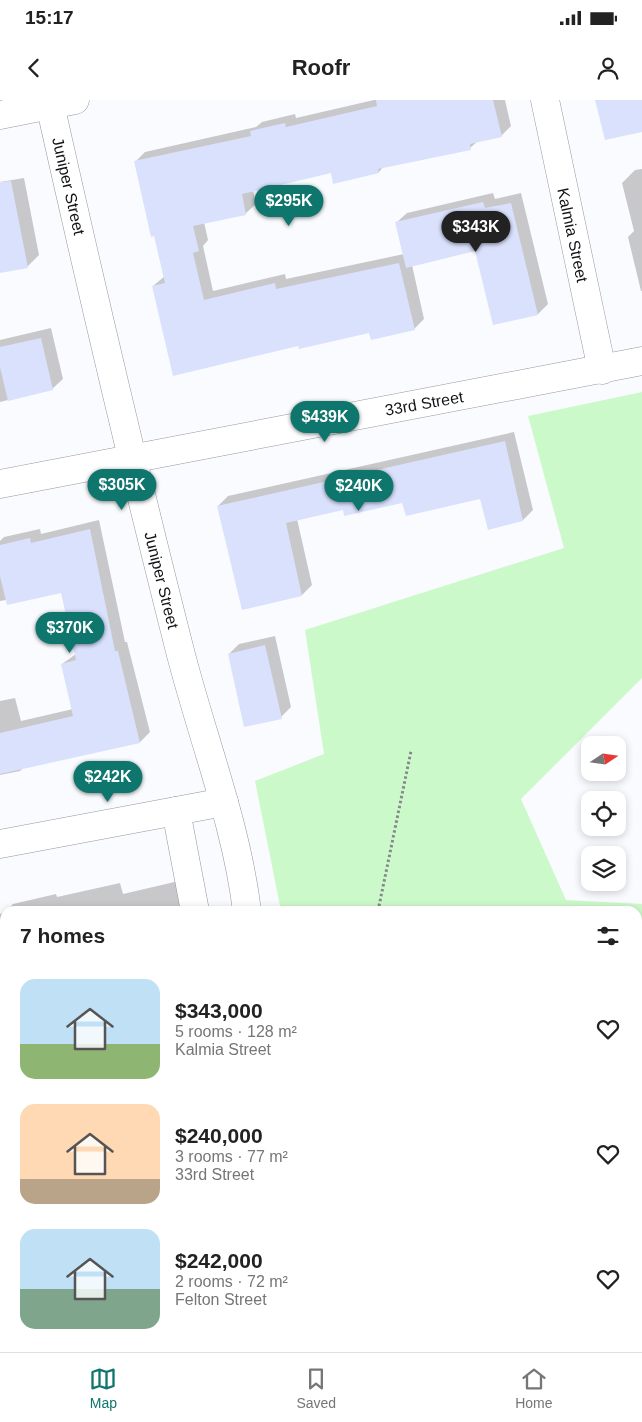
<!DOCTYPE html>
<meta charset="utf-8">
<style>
:root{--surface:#fff;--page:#f2f2f2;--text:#222;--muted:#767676;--line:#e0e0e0;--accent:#0f766e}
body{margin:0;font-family:Arial,sans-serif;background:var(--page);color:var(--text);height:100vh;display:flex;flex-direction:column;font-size:19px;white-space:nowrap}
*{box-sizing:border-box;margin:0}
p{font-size:16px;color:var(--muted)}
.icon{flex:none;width:28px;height:28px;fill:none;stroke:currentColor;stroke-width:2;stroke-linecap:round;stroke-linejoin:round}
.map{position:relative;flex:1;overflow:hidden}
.panel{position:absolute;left:0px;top:806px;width:642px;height:446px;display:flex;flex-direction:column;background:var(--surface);border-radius:15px 15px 0 0;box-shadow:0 2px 8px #0003}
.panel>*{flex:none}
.needle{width:32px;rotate:77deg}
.fabs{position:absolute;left:581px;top:636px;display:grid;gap:10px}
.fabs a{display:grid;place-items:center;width:45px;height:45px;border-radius:10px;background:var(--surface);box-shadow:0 2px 8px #0003;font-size:25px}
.price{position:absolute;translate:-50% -42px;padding:0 11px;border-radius:18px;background:var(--accent);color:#fff;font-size:16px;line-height:32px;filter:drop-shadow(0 1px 2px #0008)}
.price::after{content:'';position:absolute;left:50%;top:30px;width:15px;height:11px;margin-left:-8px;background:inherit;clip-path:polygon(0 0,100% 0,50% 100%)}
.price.current{background:#222;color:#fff}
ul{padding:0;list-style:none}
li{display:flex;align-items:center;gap:15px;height:125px;padding:0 20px}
li span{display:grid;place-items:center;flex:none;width:140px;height:100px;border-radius:15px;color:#555}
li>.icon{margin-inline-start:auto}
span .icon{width:60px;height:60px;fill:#fffc;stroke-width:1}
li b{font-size:21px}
h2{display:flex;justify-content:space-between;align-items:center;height:60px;padding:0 20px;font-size:21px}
.status{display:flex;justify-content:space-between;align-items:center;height:35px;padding:0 25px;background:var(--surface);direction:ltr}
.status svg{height:14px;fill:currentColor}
header{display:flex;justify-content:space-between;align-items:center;height:65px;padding:0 20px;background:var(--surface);font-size:22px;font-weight:700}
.menu{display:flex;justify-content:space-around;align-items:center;height:70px;border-top:1px solid var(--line);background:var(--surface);font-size:14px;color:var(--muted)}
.menu a{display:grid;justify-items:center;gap:2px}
.menu .current{color:var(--accent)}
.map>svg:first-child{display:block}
.green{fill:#ccf9ca}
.forest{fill:url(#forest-firs)}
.shadow{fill:#0003}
.building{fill:#dae1fd}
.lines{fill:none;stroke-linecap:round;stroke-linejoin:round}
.minor-casing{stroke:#9698a0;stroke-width:29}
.path{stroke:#87888b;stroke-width:3;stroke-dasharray:2.5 2.5;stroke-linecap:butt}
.minor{stroke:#fff;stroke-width:28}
.labels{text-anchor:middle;stroke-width:4;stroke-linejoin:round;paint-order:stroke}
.street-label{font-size:16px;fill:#121316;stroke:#fff}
</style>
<div class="status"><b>15:17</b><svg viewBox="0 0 49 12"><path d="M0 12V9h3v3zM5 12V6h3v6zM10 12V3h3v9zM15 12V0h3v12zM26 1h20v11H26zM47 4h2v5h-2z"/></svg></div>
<header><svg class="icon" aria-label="back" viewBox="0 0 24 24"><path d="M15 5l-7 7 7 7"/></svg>Roofr<svg class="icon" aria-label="person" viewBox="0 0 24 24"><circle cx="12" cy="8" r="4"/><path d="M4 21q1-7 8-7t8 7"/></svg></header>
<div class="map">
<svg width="642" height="1252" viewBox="0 0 642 1252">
<defs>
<pattern id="forest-firs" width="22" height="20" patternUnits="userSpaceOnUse" patternTransform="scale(1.25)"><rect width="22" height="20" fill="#ccf9ca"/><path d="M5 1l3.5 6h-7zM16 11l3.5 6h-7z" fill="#aed5ad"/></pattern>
</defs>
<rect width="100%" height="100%" fill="#fafbfe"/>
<path class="green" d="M642 292V578L521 699 566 800 642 804V1252H369L368 1248H638V811H281L255 681 324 654 305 530 564 448 528 316Z"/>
<path class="forest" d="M5 1130V1248H368L369 1252H0V1131Z"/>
<g class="shadow">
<path d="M374 0H505L511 26 501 36 478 41 470 48 384 66 379 72 334 82 332 72 253 90 256 104 245 114 204 122 208 140 203 146 213 191 285 174 286 179 404 154 396 123 407 113 493 93 495 99 521 93 548 204 538 214 494 224 476 150 412 165 424 219 414 229 370 231 299 244 153 186 165 176 135 62 145 52 256 27 262 22 295 14 296 18Z"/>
<path d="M642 69V191H641L628 137 634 131 622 83 635 70Z"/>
<path d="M24 78 39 155 27 167 0 172V82Z"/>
<path d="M51 228 63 279 52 289 0 302V240Z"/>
<path d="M514 332 533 410 523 420 481 397 403 401 344 409 297 419 312 485 302 495 243 509 218 406 228 396Z"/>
<path d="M99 420 125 542H127L150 632 140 642 23 668 20 671 0 675V601L15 598 21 621 73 609 62 564 76 554 62 491 0 501V441L4 437 40 429 41 434Z"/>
<path d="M275 536 291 607 281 617 229 554 239 544Z"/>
<path d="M183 780 190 811H6L13 804 56 794 57 797 120 783 123 794Z"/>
<path d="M4 813 5 863 0 864V814Z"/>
<path d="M5 945V1023L0 1024V946Z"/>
</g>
<g class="building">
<path d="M376 0H493L502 37 470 44 471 50 378 69 379 73 333 84 331 73 242 94 246 115 193 126 199 151 193 153 204 200 275 183 276 189 399 163 415 230 371 240 369 233 299 249 298 246 173 276 152 186 165 183 154 136 151 137 134 61 251 36 250 31 285 23 286 27 377 6Z"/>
<path d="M595 0H642V32L605 40Z"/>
<path d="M11 81 28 168 0 173V82Z"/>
<path d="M483 102 485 108 511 103 538 215 493 225 475 151 406 168 395 122Z"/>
<path d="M41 238 53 290 8 301 0 267V247Z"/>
<path d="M505 341 523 421 488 430 480 399 406 416 402 403 344 416 343 410 286 423 302 496 242 510 217 406Z"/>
<path d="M90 429 115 551H118L140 643 0 674V633L73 616 61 564 76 560 61 493 7 505 0 476V445L30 438 31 443Z"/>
<path d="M265 545 282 619 244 627 228 554Z"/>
</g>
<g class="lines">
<defs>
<g id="minor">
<path d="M49 0C90 183 133 366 179 547 201 635 236 721 247 811"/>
<path d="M545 0 602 270"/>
<path d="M0 15 75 0"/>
<path d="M0 384 642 261"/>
<path d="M176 711 195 811"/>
<path d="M0 744 224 702"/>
<path d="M0 1078 5 1077"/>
<path d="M337 1248 338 1252"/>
</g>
</defs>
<use href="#minor" class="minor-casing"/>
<g class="path">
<path d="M378 811 411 651"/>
<path d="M638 1033 642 1032"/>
<path d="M476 1248 482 1252"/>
<path d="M0 1250 25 1248"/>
</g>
<use href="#minor" class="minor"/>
</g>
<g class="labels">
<g class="street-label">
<text transform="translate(69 86) rotate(77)" y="6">Juniper Street</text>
<text transform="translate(573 135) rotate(78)" y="6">Kalmia Street</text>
<text transform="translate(424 303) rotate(-10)" y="6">33rd Street</text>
<text transform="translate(162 480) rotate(76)" y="6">Juniper Street</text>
</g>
</g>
</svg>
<div class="fabs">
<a><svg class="needle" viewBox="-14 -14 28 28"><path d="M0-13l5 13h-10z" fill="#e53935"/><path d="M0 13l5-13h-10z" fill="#767676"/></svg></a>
<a><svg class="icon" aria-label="locate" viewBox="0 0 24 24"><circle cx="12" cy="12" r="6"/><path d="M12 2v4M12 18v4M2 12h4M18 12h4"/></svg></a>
<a><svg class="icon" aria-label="layers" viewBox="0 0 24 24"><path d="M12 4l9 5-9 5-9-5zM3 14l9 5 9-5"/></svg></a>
</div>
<b class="price" style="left:289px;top:127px">$295K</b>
<b class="price current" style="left:476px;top:153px">$343K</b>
<b class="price" style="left:325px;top:343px">$439K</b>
<b class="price" style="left:122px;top:411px">$305K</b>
<b class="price" style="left:359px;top:412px">$240K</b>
<b class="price" style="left:70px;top:554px">$370K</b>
<b class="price" style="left:108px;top:703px">$242K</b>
<section class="panel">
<h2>7 homes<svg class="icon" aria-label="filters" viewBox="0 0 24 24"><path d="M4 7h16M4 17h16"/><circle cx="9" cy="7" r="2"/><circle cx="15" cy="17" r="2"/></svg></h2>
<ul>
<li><span style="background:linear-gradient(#bfe0f5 65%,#8fb573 0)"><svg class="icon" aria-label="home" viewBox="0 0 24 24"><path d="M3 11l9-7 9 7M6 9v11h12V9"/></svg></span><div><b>$343,000</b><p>5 rooms · 128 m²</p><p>Kalmia Street</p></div><svg class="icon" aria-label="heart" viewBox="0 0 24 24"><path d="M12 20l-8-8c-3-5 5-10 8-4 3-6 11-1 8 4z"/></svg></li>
<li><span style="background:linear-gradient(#ffd9b3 75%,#b9a48a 0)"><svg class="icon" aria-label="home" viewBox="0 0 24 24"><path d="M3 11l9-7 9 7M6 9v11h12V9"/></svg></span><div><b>$240,000</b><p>3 rooms · 77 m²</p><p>33rd Street</p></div><svg class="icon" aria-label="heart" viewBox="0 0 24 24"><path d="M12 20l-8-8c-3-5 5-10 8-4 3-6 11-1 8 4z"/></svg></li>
<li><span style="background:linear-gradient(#bfe0f5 60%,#7fa58c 0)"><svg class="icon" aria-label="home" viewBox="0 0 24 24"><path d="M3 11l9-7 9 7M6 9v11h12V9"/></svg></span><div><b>$242,000</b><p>2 rooms · 72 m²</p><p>Felton Street</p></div><svg class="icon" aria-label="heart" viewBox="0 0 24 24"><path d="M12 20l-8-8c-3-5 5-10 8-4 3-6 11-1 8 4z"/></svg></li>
</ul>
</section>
</div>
<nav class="menu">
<a class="current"><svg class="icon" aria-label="map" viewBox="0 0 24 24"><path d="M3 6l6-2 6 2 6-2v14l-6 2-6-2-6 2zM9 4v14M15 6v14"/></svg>Map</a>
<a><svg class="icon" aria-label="saved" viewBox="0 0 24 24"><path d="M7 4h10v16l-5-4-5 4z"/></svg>Saved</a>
<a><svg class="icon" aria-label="home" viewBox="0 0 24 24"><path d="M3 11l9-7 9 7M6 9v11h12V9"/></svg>Home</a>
</nav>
